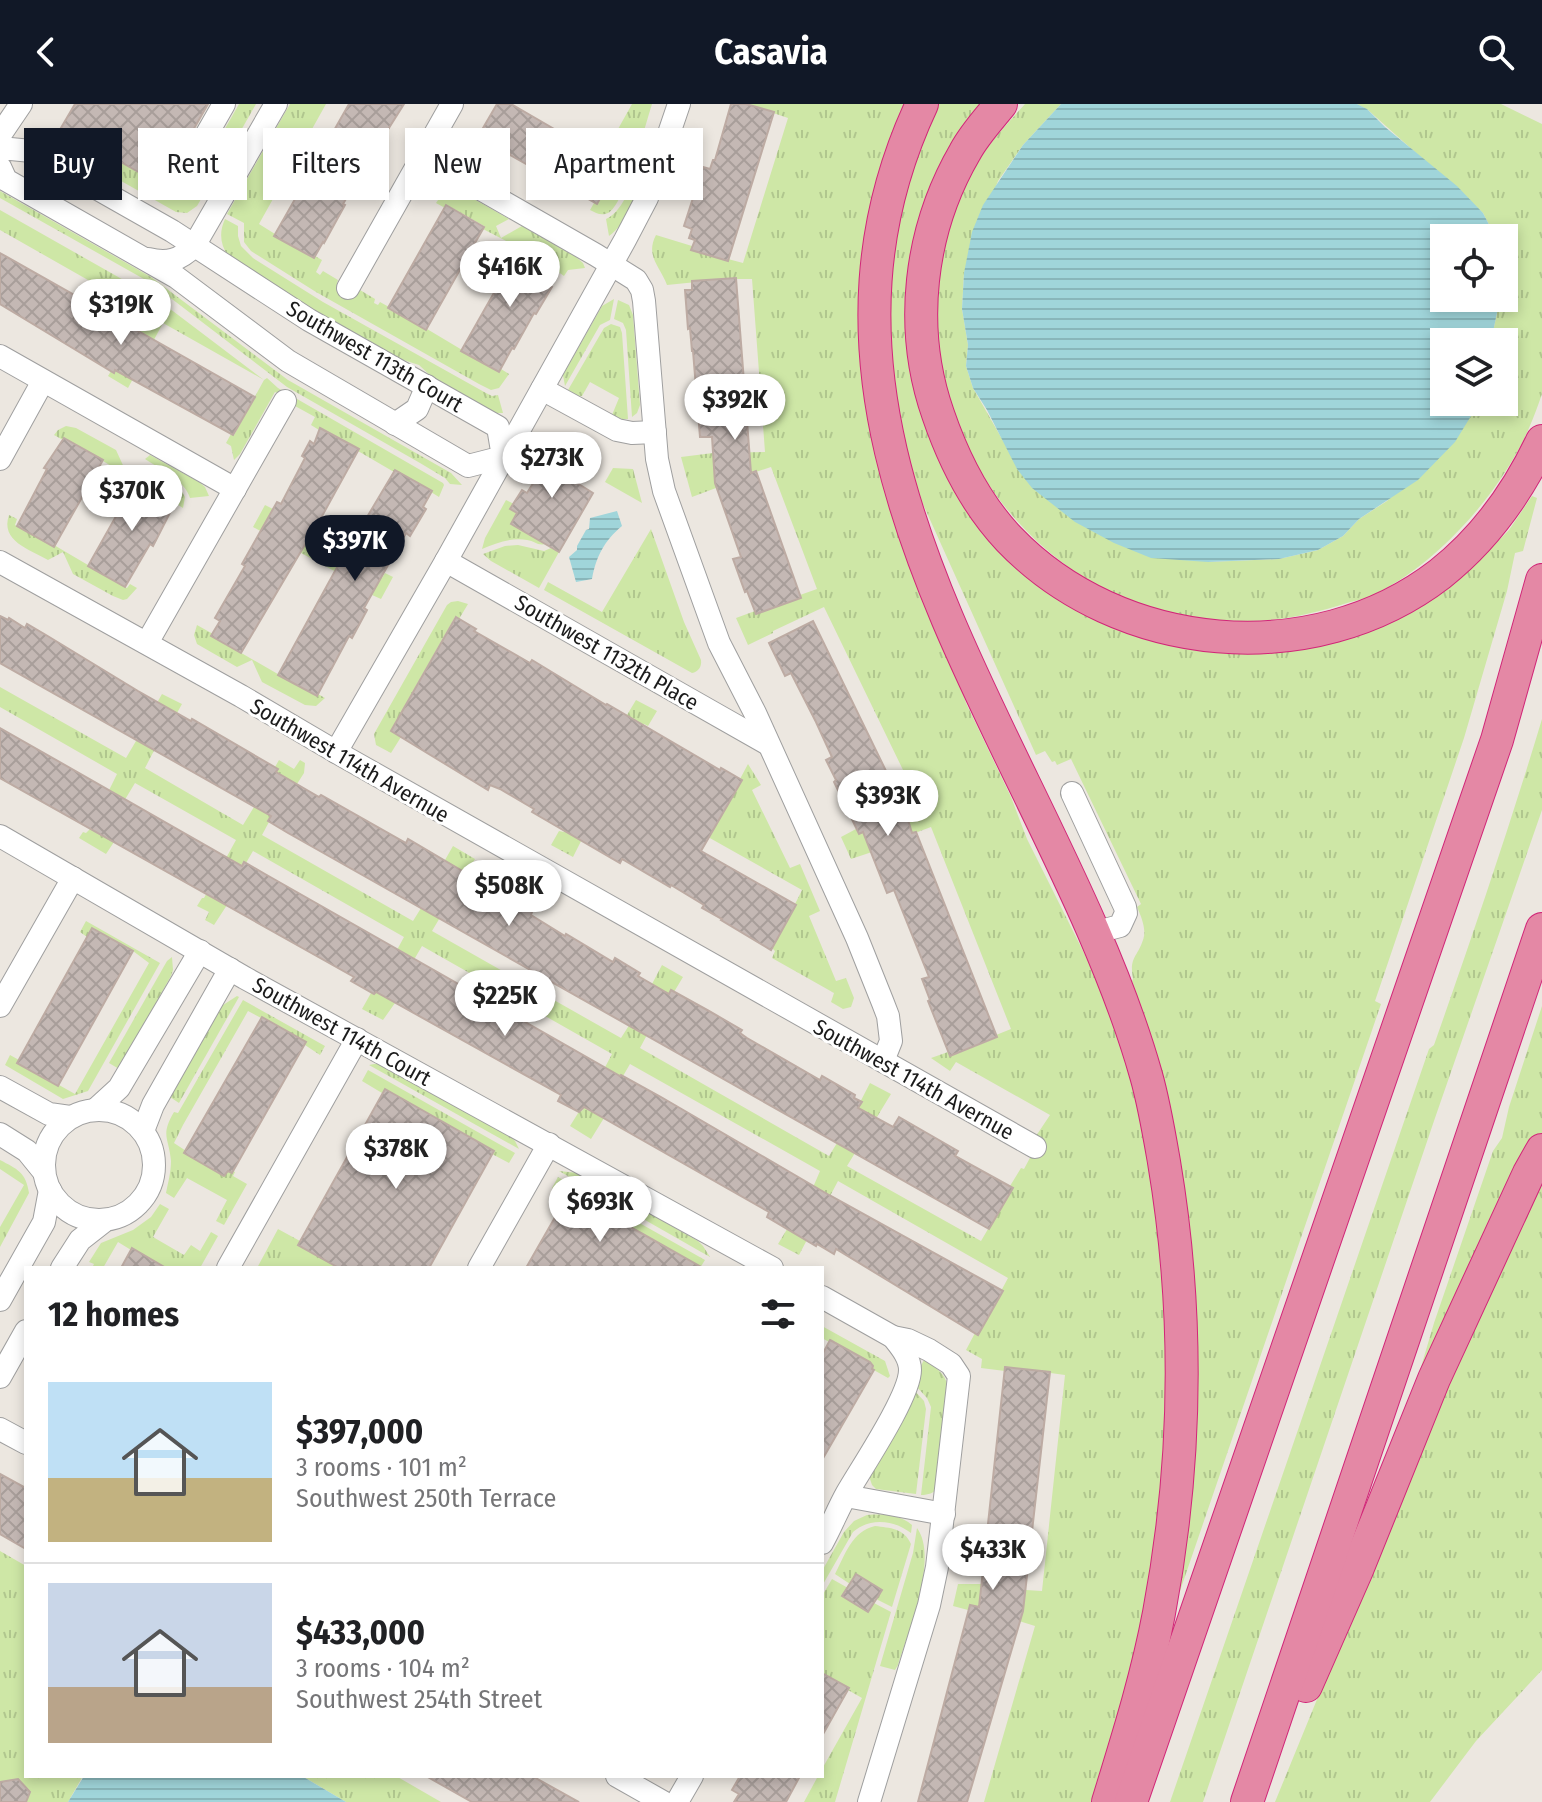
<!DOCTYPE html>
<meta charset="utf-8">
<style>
:root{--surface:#fff;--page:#f6f6f6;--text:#202124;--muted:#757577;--line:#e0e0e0;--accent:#111827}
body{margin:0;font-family:"Fira Sans Condensed",sans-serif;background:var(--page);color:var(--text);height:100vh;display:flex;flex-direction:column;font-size:30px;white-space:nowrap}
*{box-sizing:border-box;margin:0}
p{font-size:26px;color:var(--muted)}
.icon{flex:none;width:44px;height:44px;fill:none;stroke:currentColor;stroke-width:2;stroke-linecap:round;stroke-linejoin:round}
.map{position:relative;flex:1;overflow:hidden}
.side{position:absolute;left:24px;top:1162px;width:800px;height:512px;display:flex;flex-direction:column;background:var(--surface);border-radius:0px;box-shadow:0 4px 12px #0003}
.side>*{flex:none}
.top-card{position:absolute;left:24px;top:24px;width:800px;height:72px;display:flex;gap:16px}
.buttons{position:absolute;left:1430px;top:120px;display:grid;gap:16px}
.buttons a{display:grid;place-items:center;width:88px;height:88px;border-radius:0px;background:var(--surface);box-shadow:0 4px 12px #0003;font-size:40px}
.price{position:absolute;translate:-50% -68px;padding:0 18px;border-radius:28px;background:#fff;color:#222;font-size:26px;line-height:52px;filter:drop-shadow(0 2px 4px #0008)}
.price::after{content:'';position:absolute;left:50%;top:48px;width:24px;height:18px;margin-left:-12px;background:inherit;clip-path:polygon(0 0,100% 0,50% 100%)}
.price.selected{background:var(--accent);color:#fff}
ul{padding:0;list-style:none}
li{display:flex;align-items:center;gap:24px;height:200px;padding:0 24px}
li+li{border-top:2px solid var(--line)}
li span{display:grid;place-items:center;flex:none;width:224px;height:160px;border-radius:0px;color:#555}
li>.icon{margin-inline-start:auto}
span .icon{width:96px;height:96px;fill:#fffc;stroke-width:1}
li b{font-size:34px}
h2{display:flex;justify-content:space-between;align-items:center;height:96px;padding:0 24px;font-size:34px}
.pill{padding:0 28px;border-radius:0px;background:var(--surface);box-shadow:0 4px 12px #0003;font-size:28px;line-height:72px}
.pill.selected{background:var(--accent);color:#fff}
header{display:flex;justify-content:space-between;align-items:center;height:104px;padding:0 24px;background:var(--accent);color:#fff;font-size:36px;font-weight:700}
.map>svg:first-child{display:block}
.grass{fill:url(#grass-tufts)}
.water{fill:url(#water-rules)}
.building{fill:url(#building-cross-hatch);stroke:#bdaba3;stroke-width:2}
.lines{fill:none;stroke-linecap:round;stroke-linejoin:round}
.minor-casing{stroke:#9f9f9f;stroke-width:24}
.highway-casing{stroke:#d12678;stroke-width:34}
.minor{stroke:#fff;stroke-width:22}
.highway{stroke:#e488a5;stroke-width:32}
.labels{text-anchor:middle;stroke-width:6;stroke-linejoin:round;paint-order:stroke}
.street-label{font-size:22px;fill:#1b1b1b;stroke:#fff}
</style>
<header><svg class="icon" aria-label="back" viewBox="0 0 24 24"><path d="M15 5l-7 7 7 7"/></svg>Casavia<svg class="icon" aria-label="search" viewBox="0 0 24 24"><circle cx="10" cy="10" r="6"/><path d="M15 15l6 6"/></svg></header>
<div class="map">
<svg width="1542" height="1698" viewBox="0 0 1542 1698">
<defs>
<pattern id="grass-tufts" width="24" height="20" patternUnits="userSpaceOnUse" patternTransform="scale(2)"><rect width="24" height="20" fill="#cee7a6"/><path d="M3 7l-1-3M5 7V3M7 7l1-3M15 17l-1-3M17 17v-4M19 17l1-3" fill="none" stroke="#b0c68e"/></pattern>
<pattern id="water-rules" width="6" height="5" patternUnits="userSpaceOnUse" patternTransform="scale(2)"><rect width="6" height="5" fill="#a0d5da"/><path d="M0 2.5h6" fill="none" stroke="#89b6ba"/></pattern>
<pattern id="building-cross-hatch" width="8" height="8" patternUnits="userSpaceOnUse" patternTransform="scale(2)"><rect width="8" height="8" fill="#c4b8b4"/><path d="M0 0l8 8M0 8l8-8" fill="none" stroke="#a89e9a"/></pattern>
</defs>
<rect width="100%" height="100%" fill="#ece7e0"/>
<g class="grass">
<path d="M239 0H256L227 51 214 44Z"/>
<path d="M290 0H326L259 120 275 130V132L313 154 315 152 322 156 316 168 320 171 323 167 338 176 337 179 357 189 360 186 375 195 374 199 378 201 380 198 389 203 388 205 427 225 499 268 501 265 509 270 499 284 491 286 479 280 316 188 251 147 244 138V119L227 110Z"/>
<path d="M632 0H652C646 19 624 102 608 109 601 112 596 109 590 106L594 99H597L618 62 617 61 627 43 613 34Z"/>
<path d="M746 0H908C873 84 859 153 862 244L966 599 1011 693 1027 735 1103 887 1136 986 1163 1130 1168 1330 1144 1515 1113 1633 1091 1698H984L1035 1522 1019 1517V1515L970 1501 968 1506 953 1502 958 1480H982V1483L1025 1488 1026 1486 1042 1487 1065 1271 1006 1263 1005 1267 981 1264 982 1255 966 1246 975 1229 978 1230 1008 1174 838 1077 799 1151 778 1140 814 1081 820 1067 630 960 623 972 621 971 599 1011 604 1014 591 1035 570 1022 580 1006 582 1007 612 950 422 842 415 854H413L389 895 395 899 383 916 362 905 371 889 373 890 404 833 253 747 246 759 243 758 222 797 227 801 214 821 205 816 209 808 197 802 202 794H204L236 736 135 679 103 732 114 738 106 750 79 734 83 728 86 729 90 725 117 670 0 603V583L126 654 136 637H138L160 600 158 597 162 590 182 600 177 609 174 608 145 664 243 721 254 703H256L278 665 275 663 279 656 294 665 300 656 305 659 304 669 297 680 300 682 286 685 268 716 269 718 262 731 413 817 449 759 445 756 453 742 475 755 432 827 621 934 654 882 652 880 662 861 683 873 674 888 671 886 640 944 829 1052 837 1039H839L870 979 891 990 847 1062 981 1137 1012 1084 1010 1082 1021 1064 1024 1065 1040 1035 1036 1032 1050 1011 956 958 950 967 931 954 948 948 951 952 996 934V931L1011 925 931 723 877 743 878 746 851 755 841 733 856 725 859 730 919 699 824 503 773 527V529L748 541 736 514 755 507 756 510 801 494 800 491 817 485 771 363 716 381V384L692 393 681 353 713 349 765 348 752 175H736V174L667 181C660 162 645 152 656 131L692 142V146L727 157 728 155 743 159 788 14Z"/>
<path d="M932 0H988L912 234 1015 456 1234 546 1480 455 1509 426 1532 392 1537 394 1523 447 1515 449 1507 487 1464 634 1375 897 1381 900 1180 1487 1158 974 1132 877 1133 875C1129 853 1137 854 1143 836 1147 826 1141 812 1137 803L1141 800 1071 655 1057 661 1055 657 1052 658 1045 647 1036 651 918 389 888 284 894 105Z"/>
<path d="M1025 0H1061L1023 41 998 77 964 169 962 205 968 241 966 262 973 284 1010 349 1208 458 1279 455 1318 446 1343 432 1359 415 1387 397 1471 312 1476 298H1504V238H1491L1500 194H1504L1506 170 1504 134H1496L1483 109 1368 6 1357 0H1501L1542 20V290C1538 301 1534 313 1529 324 1502 386 1442 455 1381 487 1371 493 1359 496 1347 499 1312 510 1278 518 1241 517 1200 516 1155 510 1117 492 957 414 890 226 973 67 986 42 1006 21 1025 0Z"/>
<path d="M61 24 162 82 175 61 197 74 211 49 224 56 197 102 187 109 176 108 52 38Z"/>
<path d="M641 53 647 61C639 81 627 121 609 132L606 115C625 107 634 72 641 53Z"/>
<path d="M432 76 446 79 509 115 496 122 501 134 522 122 576 153 583 159 585 164 568 166 564 172 557 167 558 164 483 125 484 122 447 101 445 104 436 99 440 93Z"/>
<path d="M0 87 151 173 288 276 451 369 462 381 450 380 445 374 420 359 287 283 151 179 0 94Z"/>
<path d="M0 106 157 195 264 276 267 274 278 284 443 379 444 381 439 393 395 366 394 368 358 347 359 345 321 324 319 326 311 321 315 313 295 302 296 299 275 288 240 350 234 356 231 342 226 339 231 330 234 331 264 276 163 219 128 284 108 272 111 267 114 268 146 209 0 126Z"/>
<path d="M225 115 238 122V132L241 142 253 154 323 198 486 289 492 292 498 291 503 309H494L436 277 419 261 397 254 312 207 228 152C220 140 219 128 225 115Z"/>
<path d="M614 195 610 216 600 221 565 282 563 271 602 202Z"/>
<path d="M618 196 629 201 633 211 640 301 637 309 632 313 626 226 623 219 614 215Z"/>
<path d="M611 220 620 223 622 229 628 315H622L612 311 619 294 590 278 582 292H578L568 286 604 224Z"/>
<path d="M66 322 76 324 116 346 127 370 144 362 180 384 185 393 183 404 175 399 176 396 138 375 136 377 65 334 63 336 54 331 58 326Z"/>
<path d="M150 351 199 378 205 383 209 392 190 394C184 375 161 366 145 355Z"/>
<path d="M613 364 633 365 642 399 605 378Z"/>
<path d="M506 396 514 400 511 405 517 409 511 420 546 440C537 442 535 437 527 436 512 433 496 439 482 445L485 434Z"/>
<path d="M265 401 273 405 271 410 345 451 382 474 385 469 393 473 381 495 372 491 373 488 253 423Z"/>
<path d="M9 411 17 415 15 421 53 442 54 441 127 484 130 480 137 484 127 495 123 496 113 492 73 470 63 448 48 456C29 445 0 437 9 411Z"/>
<path d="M651 425 684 518 701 556C702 563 698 568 692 569L544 486 548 478 602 508Z"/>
<path d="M518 441 544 447 551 444 559 448 539 484 491 457 483 450 505 442Z"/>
<path d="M458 497 468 500 459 515 455 513 391 626 401 633 391 649 376 641 374 630 447 501 451 498Z"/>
<path d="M197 521 213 530 212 532 316 592 318 590 325 594 316 602 305 601 262 578 252 556 237 563 197 540 194 531Z"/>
<path d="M636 596 657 607 648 622 644 620 618 664 573 753 551 741 559 727 564 728 629 613 627 611Z"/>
<path d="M1542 615V706L1435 1014 1203 1698H1170L1429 945 1434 941C1472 833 1509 725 1542 615Z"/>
<path d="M748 660 761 681 752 686 790 764 800 760 820 807 809 812 836 877 846 874 854 894 851 903 843 905 831 898 834 889 772 854 775 847 772 844 796 801 795 800 802 786 708 733 742 677 740 675Z"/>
<path d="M86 817 160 859 88 987 63 995 5 961 10 951 19 956 17 959 57 982 59 981 75 990 149 859 133 847 93 824 87 833 80 828Z"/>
<path d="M172 853 173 866 171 872 119 965 109 959 167 857Z"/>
<path d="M237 892 239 893 179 999 170 993 220 903Z"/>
<path d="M243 896 325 942 320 951 305 941 306 938 248 907 183 1021 174 1039 224 1072 227 1067 232 1069 233 1067 235 1068 233 1072 247 1080 224 1121 216 1117 227 1096 187 1074 174 1094 166 1089C168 1079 171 1068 171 1057 169 1033 160 1032 174 1008L178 1009Z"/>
<path d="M1542 902V1030L1413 1290 1434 1219 1493 1047 1502 1034 1509 1003Z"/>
<path d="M374 960H382L507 1029 515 1037 519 1045 369 961Z"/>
<path d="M368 966 515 1049 509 1059 492 1050 493 1047 385 986 382 989 362 977Z"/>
<path d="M0 1056C17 1065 26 1068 29 1089L0 1143V1123L24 1081 0 1065Z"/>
<path d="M559 1067 578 1069 698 1137 703 1142 710 1153Z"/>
<path d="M558 1073 705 1156 700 1164 575 1092 572 1096 552 1084Z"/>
<path d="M1542 1076V1566L1476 1637 1430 1698H1275L1458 1251Z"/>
<path d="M160 1100 169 1105 153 1133 184 1151 191 1141 200 1147 211 1128 218 1132 200 1164H166L132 1144 131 1146 118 1138 103 1164H92L94 1160 89 1158 101 1139 133 1126 151 1113Z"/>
<path d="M278 1125 300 1137 298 1141 336 1162 343 1164H257Z"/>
<path d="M822 1222 885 1257 890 1272 888 1274 872 1265 873 1262 869 1258 831 1236 829 1238 822 1234Z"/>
<path d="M924 1256C936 1263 945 1269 948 1283L938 1384C933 1389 929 1391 921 1391L931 1303 927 1294 915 1281 916 1271Z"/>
<path d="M913 1285 924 1297 926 1305 916 1390 876 1385 872 1381 869 1372Z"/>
<path d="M867 1411C883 1410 899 1410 912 1421L911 1429C894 1416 870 1413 853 1428L822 1482V1467L844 1428 854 1417Z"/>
<path d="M875 1422C890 1424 904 1424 911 1440L892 1503 876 1495 881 1486 856 1470 850 1480 835 1470C845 1451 852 1427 875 1422Z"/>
<path d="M917 1424C939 1454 908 1529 898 1561L895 1566 880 1562 913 1449Z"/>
<path d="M0 1447 26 1462V1672H83L68 1698H0Z"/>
<path d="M832 1475 848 1484 843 1492 868 1508 874 1499 891 1508 835 1698H804L818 1672H822V1665L862 1594 848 1586 849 1584 822 1569V1492Z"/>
<path d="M302 1672H396L441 1698H346Z"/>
</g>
<g class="water">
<path d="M1061 0H1357L1367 5 1385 23 1457 82 1483 109 1496 134H1444V194H1500L1491 238H1444V298H1476L1471 312 1455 338 1418 376 1359 415 1343 432 1318 446 1279 455 1208 458 1151 454 1114 439 1075 418 1032 384 1017 365 987 306 973 284 966 262 968 241 962 205 964 169 972 128 983 101 1023 41Z"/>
<path d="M617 407 622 422C604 437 596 453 592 475L576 478 569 453 577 446V442L586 426 589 425 590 414Z"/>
<path d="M84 1672H302L346 1698H68Z"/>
</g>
<g class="building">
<path d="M75 0H208L188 35 186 43 188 50 194 54 201 56 210 51 197 74 175 61 163 82 61 24Z"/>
<path d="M349 0H404L365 62 343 100 345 101 324 139 323 138 314 154 274 132Z"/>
<path d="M497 0H511L618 62 597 100 510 51V50L479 31Z"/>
<path d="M731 0H746L774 8 728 157 691 146 695 136 689 134 692 125 684 122 703 63 710 65 713 56H715Z"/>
<path d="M446 101 484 123 426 226 388 204Z"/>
<path d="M520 143 558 164 548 181 552 183 536 210 534 209 514 245 512 244 499 268 461 247Z"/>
<path d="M0 149 255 293 233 331 115 266 114 269 0 200Z"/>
<path d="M736 174 751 369 756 367 801 494 756 510 747 487 745 488 733 455 741 453 715 379 712 333H700L693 247H692L690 224 688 225 685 186H692V177Z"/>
<path d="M320 324 359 345 311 432H310L241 549 211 532 220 517 215 514 245 462 242 460 277 398 281 400 305 354 302 352 310 337 314 340Z"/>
<path d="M64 334 103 356 54 443 17 422 47 365 44 364Z"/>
<path d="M556 334 580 348 566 372 593 389 559 448 511 420 517 409 510 405 522 386 527 389 547 357 543 355Z"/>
<path d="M395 366 432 387 423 403 426 405 410 432 406 429 364 504 367 506 352 534 349 532 317 592 278 571 335 467Z"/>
<path d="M137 375 176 397 153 442 150 440 125 483 88 462Z"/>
<path d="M0 512 8 516 9 514 25 524 27 520 46 531 138 587 191 617 192 615 278 665 276 668 319 693 321 691 406 739 408 735 532 808 531 811 565 832 566 830 613 858 615 854 640 869 638 872 669 890 671 886 709 907 742 926 740 929 747 934 820 976 822 972 855 991 854 994 862 998 858 1004 893 1023 899 1013 958 1047 955 1052 1013 1084 989 1125 288 729 268 717 271 712 0 559Z"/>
<path d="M456 513 476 525 474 527 530 559 532 556 606 601 607 600 720 666 721 664 742 676 701 747 796 801 771 846 721 816 722 815 702 804 704 801 671 781 670 783 622 755 620 759 532 708 534 705 500 685 490 681 488 686 391 627Z"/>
<path d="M813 517 905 706 912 729 916 728 997 933 950 952 928 897 930 896 922 875 929 873 894 786 887 789 863 728 859 730 834 678 836 676 826 656 832 653 816 618 791 569 785 572 769 539Z"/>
<path d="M0 624 242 762 244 758 265 770 620 972 621 971 661 993 829 1091 1003 1187 978 1231 836 1145 834 1150 817 1140 816 1142 767 1113 769 1108 584 1003 579 1008 558 997 561 991 376 888 374 890 351 877 354 873 0 674Z"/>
<path d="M92 824 133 847 58 982 17 959Z"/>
<path d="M262 913 306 938 232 1069 228 1067 224 1072 184 1049Z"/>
<path d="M385 985 494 1047 429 1164H339L298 1141Z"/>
<path d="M574 1092 641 1129 703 1164H526L558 1108 564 1111Z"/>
<path d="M132 1144 166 1164H121Z"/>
<path d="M830 1236 870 1258 873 1262 872 1265 874 1266 822 1356V1251Z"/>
<path d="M1005 1263 1050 1268 1023 1507 967 1698H918L970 1501 979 1503Z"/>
<path d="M0 1370 26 1384V1445L0 1430Z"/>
<path d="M856 1470 882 1486 868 1508 842 1492Z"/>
<path d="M822 1569 849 1584 822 1632Z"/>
<path d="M426 1672H532L579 1698H472Z"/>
<path d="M740 1672H800L786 1698H734L739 1690 732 1686Z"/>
<path d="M18 1675 30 1688 26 1698H0V1678Z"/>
</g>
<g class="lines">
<defs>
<g id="minor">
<path d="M0 31 21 0"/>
<path d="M200 42 224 0"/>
<path d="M0 44 31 47 172 127 309 216 498 323 503 353 468 362 288 257 176 173 6 76 0 63"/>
<path d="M423 52 596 151 636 176 642 186 644 197 657 355 664 387 719 539 755 609 857 834 883 899 888 912 891 937 883 957"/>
<path d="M148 155C168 160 180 156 194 142L276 0"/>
<path d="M348 184 452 0"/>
<path d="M0 252 235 385"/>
<path d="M542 285 617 326 632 329 655 328"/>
<path d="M395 320 417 305 427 282"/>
<path d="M0 355 43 277"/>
<path d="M446 457 768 640"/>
<path d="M0 458 241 592 343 652 1035 1043"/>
<path d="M147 539 285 297"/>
<path d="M336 648 446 457 625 136 647 94 679 0"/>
<path d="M1072 689 1125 803 1126 809 1120 822 1093 829"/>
<path d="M0 732 245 874 772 1164"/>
<path d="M0 902 73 774"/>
<path d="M0 983 49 1010 70 1013"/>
<path d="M96 1005 119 984 200 847"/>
<circle cx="99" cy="1061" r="55"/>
<path d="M143 1027 153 1001 230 865"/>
<path d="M0 1030 27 1047 44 1068"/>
<path d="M62 1164 80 1136 103 1118"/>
<path d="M228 1164 357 935"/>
<path d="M479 1164 549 1040"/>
<path d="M822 1193 893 1233 908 1236 929 1246 951 1260 959 1272 937 1463 929 1501 869 1698"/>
<path d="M0 1196 44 1118 50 1086"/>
<path d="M0 1273 26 1227"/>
<path d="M0 1325 26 1339"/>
<path d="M846 1392 944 1410"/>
<path d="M822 1439C831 1423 838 1405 847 1389 862 1363 910 1292 910 1266 910 1253 900 1242 893 1233"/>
<path d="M617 1672 663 1698"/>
<path d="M677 1698 692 1672"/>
</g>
<g id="highway">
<path d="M922 0C760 345 1056 653 1146 971 1154 999 1159 1029 1164 1058 1189 1207 1187 1361 1159 1509 1147 1573 1127 1636 1108 1698"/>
<path d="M1001 0C988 16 974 31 965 48 919 127 908 224 938 310 954 357 975 399 1009 435 1119 550 1313 568 1440 470 1484 435 1518 388 1542 337"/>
<path d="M1306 1582 1357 1466 1434 1275 1529 1069 1542 1046"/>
<path d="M1131 1698 1497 636 1542 476"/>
<path d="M1247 1698 1542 825"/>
</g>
</defs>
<use href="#minor" class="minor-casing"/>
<use href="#highway" class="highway-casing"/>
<use href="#minor" class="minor"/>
<use href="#highway" class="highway"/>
</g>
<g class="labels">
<g class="street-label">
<text transform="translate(375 252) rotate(30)" y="8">Southwest 113th Court</text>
<text transform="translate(607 548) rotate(30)" y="8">Southwest 1132th Place</text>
<text transform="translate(350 656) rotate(30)" y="8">Southwest 114th Avernue</text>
<text transform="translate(342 927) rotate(29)" y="8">Southwest 114th Court</text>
<text transform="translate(914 975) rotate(29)" y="8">Southwest 114th Avernue</text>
</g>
</g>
</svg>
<div class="buttons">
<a><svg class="icon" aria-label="locate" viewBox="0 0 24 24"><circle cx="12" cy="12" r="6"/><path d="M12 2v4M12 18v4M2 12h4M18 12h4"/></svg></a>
<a><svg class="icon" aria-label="layers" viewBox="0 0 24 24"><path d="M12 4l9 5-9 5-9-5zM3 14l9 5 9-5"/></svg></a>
</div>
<b class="price" style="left:510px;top:205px">$416K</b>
<b class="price" style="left:121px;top:243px">$319K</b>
<b class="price" style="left:735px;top:338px">$392K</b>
<b class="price" style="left:552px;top:396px">$273K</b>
<b class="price" style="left:132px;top:429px">$370K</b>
<b class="price selected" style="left:355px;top:479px">$397K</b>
<b class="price" style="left:888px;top:734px">$393K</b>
<b class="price" style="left:509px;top:824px">$508K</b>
<b class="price" style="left:505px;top:934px">$225K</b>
<b class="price" style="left:396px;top:1087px">$378K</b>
<b class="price" style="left:600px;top:1140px">$693K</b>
<b class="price" style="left:993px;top:1488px">$433K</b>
<div class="top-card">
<a class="pill selected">Buy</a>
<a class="pill">Rent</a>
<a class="pill">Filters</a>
<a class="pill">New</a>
<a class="pill">Apartment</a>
</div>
<section class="side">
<h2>12 homes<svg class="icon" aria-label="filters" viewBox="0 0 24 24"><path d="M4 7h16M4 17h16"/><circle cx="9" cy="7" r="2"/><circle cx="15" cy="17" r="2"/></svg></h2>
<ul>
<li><span style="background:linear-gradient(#bfe0f5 60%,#c2b280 0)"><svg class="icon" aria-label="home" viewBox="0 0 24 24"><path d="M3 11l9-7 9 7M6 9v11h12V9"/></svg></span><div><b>$397,000</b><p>3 rooms · 101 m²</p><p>Southwest 250th Terrace</p></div></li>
<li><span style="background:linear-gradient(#c9d6e8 65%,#b9a48a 0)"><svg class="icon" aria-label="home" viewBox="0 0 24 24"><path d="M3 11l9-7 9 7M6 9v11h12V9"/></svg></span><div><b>$433,000</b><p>3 rooms · 104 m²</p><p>Southwest 254th Street</p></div></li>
</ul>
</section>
</div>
